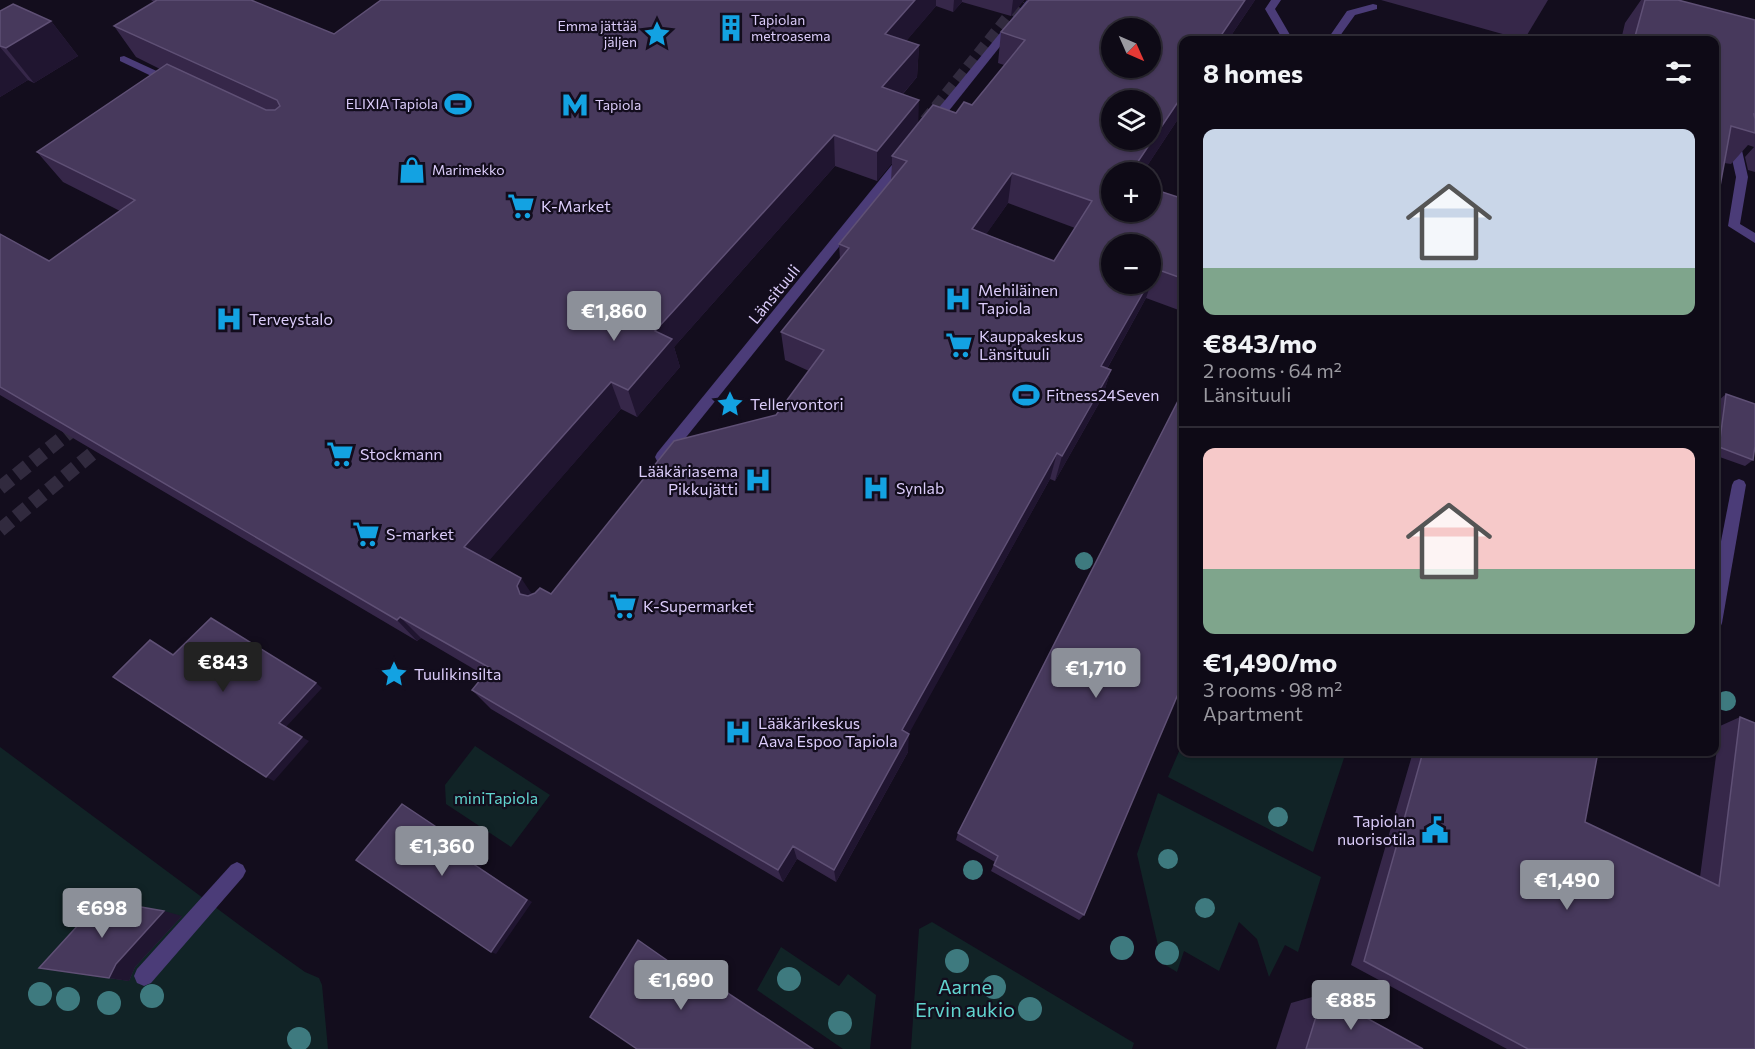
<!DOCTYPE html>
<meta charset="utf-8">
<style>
:root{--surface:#0e0a16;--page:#1c1823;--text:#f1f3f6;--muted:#9b9aa1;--line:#2e2b35;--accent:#8c9099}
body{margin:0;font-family:Commissioner,sans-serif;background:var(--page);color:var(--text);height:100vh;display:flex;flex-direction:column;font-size:22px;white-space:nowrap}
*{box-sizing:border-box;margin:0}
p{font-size:20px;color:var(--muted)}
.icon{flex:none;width:33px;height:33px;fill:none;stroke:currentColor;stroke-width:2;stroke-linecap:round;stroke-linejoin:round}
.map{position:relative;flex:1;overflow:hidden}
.details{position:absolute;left:1179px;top:36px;width:540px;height:720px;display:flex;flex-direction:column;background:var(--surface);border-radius:12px;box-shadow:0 2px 4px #0004,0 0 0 2px var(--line)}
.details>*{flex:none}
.needle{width:39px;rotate:135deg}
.buttons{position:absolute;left:1101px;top:18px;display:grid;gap:12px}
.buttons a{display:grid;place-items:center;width:60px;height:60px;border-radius:50%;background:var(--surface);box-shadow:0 2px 4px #0004,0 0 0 2px var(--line);font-size:30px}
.price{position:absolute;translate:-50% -51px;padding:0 14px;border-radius:6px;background:var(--accent);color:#fff;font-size:20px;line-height:39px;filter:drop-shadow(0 2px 3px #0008)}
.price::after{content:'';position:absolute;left:50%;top:36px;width:18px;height:14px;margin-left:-9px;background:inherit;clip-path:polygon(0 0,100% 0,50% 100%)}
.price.current{background:#222;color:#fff}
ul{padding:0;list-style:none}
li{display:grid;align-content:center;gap:12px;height:318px;padding:0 24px}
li+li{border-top:2px solid var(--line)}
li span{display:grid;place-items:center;height:186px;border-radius:12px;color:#555}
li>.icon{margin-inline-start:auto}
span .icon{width:108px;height:108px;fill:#fffc;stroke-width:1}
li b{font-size:26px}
h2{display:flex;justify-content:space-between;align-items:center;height:72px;padding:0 24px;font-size:26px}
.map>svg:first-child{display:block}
.green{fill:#112326}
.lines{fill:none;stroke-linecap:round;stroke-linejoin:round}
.minor-tunnel{stroke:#312a3e;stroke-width:11;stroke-dasharray:11 6;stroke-linecap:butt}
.primary-tunnel{stroke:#312a3e;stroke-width:14;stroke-dasharray:14 7;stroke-linecap:butt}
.service{fill:#4b3c78;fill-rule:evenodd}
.pedestrian{fill:#4b3c78;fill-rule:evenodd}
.tree{fill:#3e7a7f}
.wall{fill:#362749;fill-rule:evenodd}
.shaded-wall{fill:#201530}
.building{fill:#47395c;stroke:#5f5075;stroke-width:1.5;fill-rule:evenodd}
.labels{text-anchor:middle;stroke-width:4.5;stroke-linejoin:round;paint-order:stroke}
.far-poi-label{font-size:14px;fill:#dccdfb;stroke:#130d1d;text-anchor:start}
.poi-label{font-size:16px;fill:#dccdfb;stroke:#130d1d;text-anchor:start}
.street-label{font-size:16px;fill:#dccdfb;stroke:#130d1d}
.park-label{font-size:16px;fill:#61d4cf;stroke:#130d1d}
.near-park-label{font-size:20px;fill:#61d4cf;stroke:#130d1d}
</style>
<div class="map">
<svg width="1755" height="1049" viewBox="0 0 1755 1049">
<rect width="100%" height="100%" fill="#130d1d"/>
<g class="green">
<path d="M1183 742 1184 752H1346L1313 852 1168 777Z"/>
<path d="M475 746 550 795 511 847 446 804 445 785Z"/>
<path d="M0 747 246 930 305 972 319 978 322 985 328 1049H0Z"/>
<path d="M1158 793 1321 877 1298 952 1285 945 1269 977 1257 939 1239 922 1219 971 1184 951 1177 972 1162 963 1137 854Z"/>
<path d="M932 922 1134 1043 1132 1049H911L919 929Z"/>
<path d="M781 947 839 986 848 974 876 995 870 1049H843L757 990Z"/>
</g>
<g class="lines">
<path class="minor-tunnel" d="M925 120 1021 0"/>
<g class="primary-tunnel">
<path d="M0 488 82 422"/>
<path d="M0 530 111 438"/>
</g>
<g class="service">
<path d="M1271 0H1281L1275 9 1293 40H1283L1265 9Z"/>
<path d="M1373 4 1377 5V9L1355 15 1337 40H1327L1347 11Z"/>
<path d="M1735 142 1741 146 1748 177 1740 224 1755 233V243L1728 226 1736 177 1729 146Z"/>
<path d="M1739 479 1744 481 1746 485 1722 623 1720 628 1714 630V577L1732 485 1734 481Z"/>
<path d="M237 862 243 865 246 871 243 877 151 983 144 986 137 983 134 976 137 969 231 865Z"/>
</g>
<g class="pedestrian">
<path d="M1027 0H1037L936 127H928V121Z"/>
<path d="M124 56 174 79 175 81 170 84 166 83 120 61V57Z"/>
<path d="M904 154 908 155V161L667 461H657L655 457 657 453 900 155Z"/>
</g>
</g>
<g class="tree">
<circle cx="1084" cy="561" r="9"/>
<circle cx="1726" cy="701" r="10"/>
<circle cx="1278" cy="817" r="10"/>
<circle cx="1168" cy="859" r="10"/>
<circle cx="973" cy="870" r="10"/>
<circle cx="1205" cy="908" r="10"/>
<circle cx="1122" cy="948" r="12"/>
<circle cx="1167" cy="953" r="12"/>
<circle cx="957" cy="961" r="12"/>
<circle cx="789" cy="979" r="12"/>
<circle cx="994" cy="987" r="12"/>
<circle cx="40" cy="994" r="12"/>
<circle cx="152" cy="996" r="12"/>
<circle cx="68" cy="999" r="12"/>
<circle cx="109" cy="1003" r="12"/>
<circle cx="1030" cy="1009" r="12"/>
<circle cx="840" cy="1023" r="12"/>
<circle cx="299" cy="1039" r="12"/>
</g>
<g class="wall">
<path d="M151 0H251L334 34 381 0H1024L1011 16 962 2 953 12 936 6 906 41 919 45 917 77 903 94 918 124 956 113 972 105 1004 65 998 63 1001 32 1027 3V0H1255L1228 40H1184V110L1143 172 1112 212 1184 199V312L1146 298 1107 369 1111 370 1102 398 1055 481 1050 479 908 734V752L836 882 797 859 783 882 491 709 472 690 484 675 421 638 417 641 0 395V234L49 261 120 211 63 182 37 152 160 69 136 57 114 26 154 2ZM892 163 891 181 839 244 840 260 781 332 785 360 809 371 776 415 551 594H532L489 560 621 409 637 417 680 367 674 347 835 166 877 181ZM1008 203 1075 228 1054 261 986 234Z"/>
<path d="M1381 0H1548L1524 40Z"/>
<path d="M1641 0H1678L1755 20V172L1748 170 1745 157 1754 147 1748 145 1731 164 1724 163 1714 40H1621L1625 23Z"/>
<path d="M0 11 51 21 78 56 34 83 28 80 0 97Z"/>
<path d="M1184 389 1084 915 1079 920 991 871 995 862 956 840 958 833Z"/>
<path d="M1726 394 1753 460 1745 466 1714 455V426L1718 401Z"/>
<path d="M1740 717 1755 1049H1507L1351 965 1413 752H1598L1585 822 1700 877 1720 726Z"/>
<path d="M182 916 135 967 129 981 39 968Z"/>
<path d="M1323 994 1423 1049H1276L1291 1003Z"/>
</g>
<g class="shaded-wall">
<path d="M915 0H936V6L885 66V34Z"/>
<path d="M954 0H962V2L953 12Z"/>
<path d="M1013 0H1024L1011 16Z"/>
<path d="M1245 0H1255L1228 40H1218Z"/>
<path d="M51 21 78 56 34 83 6 48Z"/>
<path d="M919 45 917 77 882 118V87Z"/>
<path d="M0 47 28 80 0 97Z"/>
<path d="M1184 93V110L1143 172H1131Z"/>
<path d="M919 100 918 131 892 156V163L877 181V151Z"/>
<path d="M834 135 835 166 674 347 680 367 637 417 628 390 655 331Z"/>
<path d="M1012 173 1008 203 969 259 972 229Z"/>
<path d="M1156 269 1146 298 1093 394 1101 366 1148 284H1150V279Z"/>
<path d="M1111 370 1102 398 1055 481 1062 456Z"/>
<path d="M611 382 621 409 481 570 464 547Z"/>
<path d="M1057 453 1050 479 901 748 902 730Z"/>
<path d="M521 578 536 600 520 594 517 586Z"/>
<path d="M400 617 421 638 417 641 397 620Z"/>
<path d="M316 683 322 688 286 727 279 723Z"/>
<path d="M909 734 908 752 836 882 834 870Z"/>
<path d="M302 737 309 741 274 781 266 777Z"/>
<path d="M402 804 486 860 480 868 532 902 496 954 491 952 475 865Z"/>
<path d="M793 846 797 859 783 882 778 870Z"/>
<path d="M164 911 182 916 135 967 129 981 109 978 116 964Z"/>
</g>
<g class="building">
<path d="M157 0H251L334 34 381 0H915L885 34 919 45 882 87 919 100 877 151 834 135 655 331 672 339 628 390 611 382 464 547 521 578 517 586 520 594 528 596 535 593 540 588 551 594 674 441 776 415 824 350 781 332 849 248 839 244 907 161 892 156 933 105 956 113 964 102 972 105 1025 40 1001 32 1029 0H1245L1218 40H1184V93L1131 172H1112V212H1150V188L1184 199V279L1156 269 1150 279V244H1112V284H1148L1101 366 1111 370 1062 456 1057 453 902 730 909 734 834 870 793 846 778 870 472 690 490 668 400 617 397 620 0 387V234L49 261 135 200 37 152 167 64 266 110H275L280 106 277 100 114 26ZM1112 28H1150V68H1112ZM1112 100H1150V140H1112ZM1012 173 1092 201 1054 261 972 229Z"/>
<path d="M1645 0H1678L1755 20V114H1754L1755 119V133L1731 126 1714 219V40H1634Z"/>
<path d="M13 4 51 21 6 48 0 46V11Z"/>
<path d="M1184 389V680L1084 915 994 865 998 856 958 833Z"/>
<path d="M1726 394 1755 404V446L1753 460 1719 447Z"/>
<path d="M211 618 316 683 279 723 302 737 266 777 113 677 150 640 173 655Z"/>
<path d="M1740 717 1755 723V1049H1528L1364 961 1423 752H1598L1585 822 1719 886Z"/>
<path d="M402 804 481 857 475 865 527 900 491 952 356 860Z"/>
<path d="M101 900 164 911 116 964 109 978 39 968Z"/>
<path d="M638 940 701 984 705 978 813 1049H637L590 1017Z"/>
<path d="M1323 994 1423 1049H1306Z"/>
</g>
<defs>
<symbol id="building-bare" viewBox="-9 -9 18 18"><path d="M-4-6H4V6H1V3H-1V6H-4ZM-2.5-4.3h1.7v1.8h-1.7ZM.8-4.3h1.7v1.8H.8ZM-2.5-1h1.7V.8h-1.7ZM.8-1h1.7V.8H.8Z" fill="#13a2e2" stroke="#130d1d" stroke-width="2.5" paint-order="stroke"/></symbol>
<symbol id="sight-bare" viewBox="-9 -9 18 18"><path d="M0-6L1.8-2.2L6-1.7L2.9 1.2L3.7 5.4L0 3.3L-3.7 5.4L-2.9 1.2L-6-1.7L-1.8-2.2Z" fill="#13a2e2" stroke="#130d1d" stroke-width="2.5" paint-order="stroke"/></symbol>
<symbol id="stadium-bare" viewBox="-9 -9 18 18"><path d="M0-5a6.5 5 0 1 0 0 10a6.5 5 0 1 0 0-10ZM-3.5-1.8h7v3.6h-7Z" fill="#13a2e2" stroke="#130d1d" stroke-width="2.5" paint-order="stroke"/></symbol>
<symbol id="metro-bare" viewBox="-9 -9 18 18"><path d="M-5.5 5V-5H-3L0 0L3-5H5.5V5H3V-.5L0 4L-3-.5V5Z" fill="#13a2e2" stroke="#130d1d" stroke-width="2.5" paint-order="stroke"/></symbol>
<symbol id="shop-bare" viewBox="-9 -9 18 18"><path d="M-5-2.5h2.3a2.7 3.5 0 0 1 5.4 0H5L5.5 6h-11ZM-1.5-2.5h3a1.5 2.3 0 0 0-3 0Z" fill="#13a2e2" stroke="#130d1d" stroke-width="2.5" paint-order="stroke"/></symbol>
<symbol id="supermarket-bare" viewBox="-9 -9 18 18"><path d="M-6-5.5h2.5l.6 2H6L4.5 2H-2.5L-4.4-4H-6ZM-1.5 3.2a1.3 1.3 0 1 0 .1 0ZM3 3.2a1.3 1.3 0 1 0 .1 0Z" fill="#13a2e2" stroke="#130d1d" stroke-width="2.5" paint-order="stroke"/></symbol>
<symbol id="hospital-bare" viewBox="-9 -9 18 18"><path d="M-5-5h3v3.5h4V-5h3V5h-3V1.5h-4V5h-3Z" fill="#13a2e2" stroke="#130d1d" stroke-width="2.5" paint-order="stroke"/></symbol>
<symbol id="civic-bare" viewBox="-9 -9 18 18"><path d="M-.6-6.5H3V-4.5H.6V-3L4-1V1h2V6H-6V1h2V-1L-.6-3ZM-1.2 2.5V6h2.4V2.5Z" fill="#13a2e2" stroke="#130d1d" stroke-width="2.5" paint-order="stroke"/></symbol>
</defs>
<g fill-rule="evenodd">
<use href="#building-bare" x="712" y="9" width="38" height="38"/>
<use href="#sight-bare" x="638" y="15" width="38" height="38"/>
<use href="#stadium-bare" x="439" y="85" width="38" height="38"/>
<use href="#metro-bare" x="556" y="86" width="38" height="38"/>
<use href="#shop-bare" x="393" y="151" width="38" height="38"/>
<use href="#supermarket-bare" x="502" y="187" width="38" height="38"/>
<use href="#hospital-bare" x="939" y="280" width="38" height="38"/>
<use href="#hospital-bare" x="210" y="300" width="38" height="38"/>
<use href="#supermarket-bare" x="940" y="326" width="38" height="38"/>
<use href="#stadium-bare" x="1007" y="376" width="38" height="38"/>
<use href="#sight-bare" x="711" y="385" width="38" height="38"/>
<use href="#supermarket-bare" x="321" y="435" width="38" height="38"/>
<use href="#hospital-bare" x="739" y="461" width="38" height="38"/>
<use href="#hospital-bare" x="857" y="469" width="38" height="38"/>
<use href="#supermarket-bare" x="347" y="515" width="38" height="38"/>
<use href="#supermarket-bare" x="604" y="587" width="38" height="38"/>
<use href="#sight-bare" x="375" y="655" width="38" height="38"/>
<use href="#hospital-bare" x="719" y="713" width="38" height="38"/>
<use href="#civic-bare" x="1416" y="811" width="38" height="38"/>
</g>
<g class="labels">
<g class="far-poi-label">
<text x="751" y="25">Tapiolan<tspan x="751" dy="16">metroasema</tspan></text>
<text x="637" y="31" text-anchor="end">Emma jättää<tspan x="637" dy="16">jäljen</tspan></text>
<text x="438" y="109" text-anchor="end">ELIXIA Tapiola</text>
<text x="595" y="110">Tapiola</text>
<text x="432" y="175">Marimekko</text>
</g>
<g class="poi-label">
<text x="541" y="212">K-Market</text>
<text x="978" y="296">Mehiläinen<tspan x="978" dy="18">Tapiola</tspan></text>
<text x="249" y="325">Terveystalo</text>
<text x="979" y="342">Kauppakeskus<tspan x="979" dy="18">Länsituuli</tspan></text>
<text x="1046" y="401">Fitness24Seven</text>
<text x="750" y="410">Tellervontori</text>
<text x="360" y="460">Stockmann</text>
<text x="738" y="477" text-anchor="end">Lääkäriasema<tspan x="738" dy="18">Pikkujätti</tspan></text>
<text x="896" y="494">Synlab</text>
<text x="386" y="540">S-market</text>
<text x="643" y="612">K-Supermarket</text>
<text x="414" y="680">Tuulikinsilta</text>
<text x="758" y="729">Lääkärikeskus<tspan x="758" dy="18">Aava Espoo Tapiola</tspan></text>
<text x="1415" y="827" text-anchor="end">Tapiolan<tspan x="1415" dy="18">nuorisotila</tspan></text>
</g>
<g class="street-label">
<text transform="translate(774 294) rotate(-51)" y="6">Länsituuli</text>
</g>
<g class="park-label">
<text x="496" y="804">miniTapiola</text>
</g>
<g class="near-park-label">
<text x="965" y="994">Aarne<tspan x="965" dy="23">Ervin aukio</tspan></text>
</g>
</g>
</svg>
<div class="buttons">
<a><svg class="needle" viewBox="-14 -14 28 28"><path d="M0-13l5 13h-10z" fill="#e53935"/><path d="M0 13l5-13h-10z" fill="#9b9aa1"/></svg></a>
<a><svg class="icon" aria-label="layers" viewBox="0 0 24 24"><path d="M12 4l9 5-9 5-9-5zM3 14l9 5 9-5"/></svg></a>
<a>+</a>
<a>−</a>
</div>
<b class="price" style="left:614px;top:342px">€1,860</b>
<b class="price current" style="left:223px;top:693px">€843</b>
<b class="price" style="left:1096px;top:699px">€1,710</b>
<b class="price" style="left:442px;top:877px">€1,360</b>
<b class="price" style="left:1567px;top:911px">€1,490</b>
<b class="price" style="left:102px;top:939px">€698</b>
<b class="price" style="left:681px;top:1011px">€1,690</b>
<b class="price" style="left:1351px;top:1031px">€885</b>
<section class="details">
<h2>8 homes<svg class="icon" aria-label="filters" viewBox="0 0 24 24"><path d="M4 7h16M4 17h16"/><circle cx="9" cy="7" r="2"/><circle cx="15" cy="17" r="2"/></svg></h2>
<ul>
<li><span style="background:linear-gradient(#c9d6e8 75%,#7fa58c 0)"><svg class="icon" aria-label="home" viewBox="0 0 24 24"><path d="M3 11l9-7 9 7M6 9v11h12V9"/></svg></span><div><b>€843/mo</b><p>2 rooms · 64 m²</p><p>Länsituuli</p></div></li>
<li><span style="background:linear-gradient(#f6c9c9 65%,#7fa58c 0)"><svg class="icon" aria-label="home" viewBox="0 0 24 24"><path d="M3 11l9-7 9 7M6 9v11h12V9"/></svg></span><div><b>€1,490/mo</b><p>3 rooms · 98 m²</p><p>Apartment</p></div></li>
</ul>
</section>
</div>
